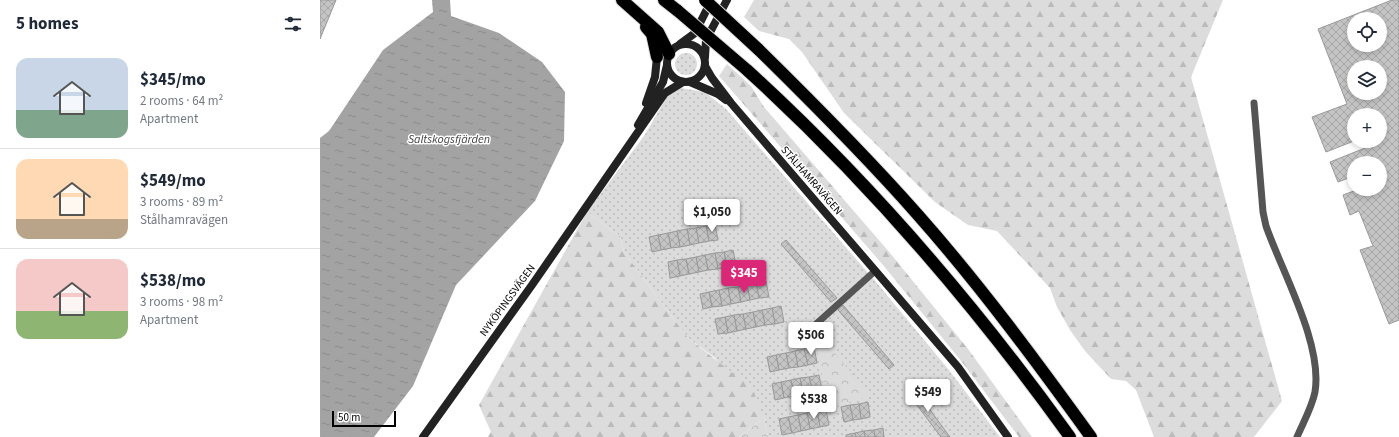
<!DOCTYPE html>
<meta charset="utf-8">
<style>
:root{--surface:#fff;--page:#f2f2f3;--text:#1f2937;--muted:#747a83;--line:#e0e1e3;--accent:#db2777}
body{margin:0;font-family:"Source Sans 3",sans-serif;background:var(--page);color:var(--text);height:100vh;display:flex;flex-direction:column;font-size:15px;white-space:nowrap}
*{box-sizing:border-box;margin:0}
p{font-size:13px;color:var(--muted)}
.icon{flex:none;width:22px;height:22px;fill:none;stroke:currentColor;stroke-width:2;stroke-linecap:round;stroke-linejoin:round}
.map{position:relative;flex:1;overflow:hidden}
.drawer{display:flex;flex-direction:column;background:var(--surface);width:320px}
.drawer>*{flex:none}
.controls{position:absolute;left:1027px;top:12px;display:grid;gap:8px}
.controls a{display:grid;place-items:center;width:40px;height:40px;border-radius:50%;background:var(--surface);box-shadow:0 2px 6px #0003;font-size:20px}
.scale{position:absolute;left:12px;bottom:10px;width:64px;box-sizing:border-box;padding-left:4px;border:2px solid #000;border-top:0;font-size:11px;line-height:14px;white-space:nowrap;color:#000;-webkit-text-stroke:3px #fff;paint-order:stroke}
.price{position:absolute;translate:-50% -34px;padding:0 9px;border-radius:4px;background:#fff;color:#222;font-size:13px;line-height:26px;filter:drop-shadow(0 1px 2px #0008)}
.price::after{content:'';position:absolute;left:50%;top:24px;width:12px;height:9px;margin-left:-6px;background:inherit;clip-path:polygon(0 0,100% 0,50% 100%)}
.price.selected{background:var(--accent);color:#fff}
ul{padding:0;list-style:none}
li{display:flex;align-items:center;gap:12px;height:100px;padding:0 16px}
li+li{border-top:1px solid var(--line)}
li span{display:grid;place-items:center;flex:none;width:112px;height:80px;border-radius:12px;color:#555}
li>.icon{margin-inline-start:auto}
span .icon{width:48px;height:48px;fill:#fffc;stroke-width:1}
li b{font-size:17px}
h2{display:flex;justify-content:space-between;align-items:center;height:48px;padding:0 16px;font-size:17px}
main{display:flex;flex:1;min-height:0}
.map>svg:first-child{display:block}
.grass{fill:url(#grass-dots)}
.forest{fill:url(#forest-firs)}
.park{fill:url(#park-crowns)}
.water{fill:url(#water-ripples)}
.building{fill:url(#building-cross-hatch);stroke:#999;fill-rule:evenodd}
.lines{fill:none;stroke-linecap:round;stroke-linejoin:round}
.motorway-casing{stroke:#dbdbdb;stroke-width:14}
.minor{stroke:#555;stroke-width:7}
.secondary{stroke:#222;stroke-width:8}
.motorway{stroke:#000;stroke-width:12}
.motorway-bridge-casing{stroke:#dbdbdb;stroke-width:14;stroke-linecap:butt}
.motorway-bridge{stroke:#000;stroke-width:12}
.labels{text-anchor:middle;stroke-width:3;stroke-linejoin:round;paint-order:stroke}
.street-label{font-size:11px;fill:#000;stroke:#fff}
.water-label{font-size:12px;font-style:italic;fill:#444;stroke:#fff}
</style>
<main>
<section class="drawer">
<h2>5 homes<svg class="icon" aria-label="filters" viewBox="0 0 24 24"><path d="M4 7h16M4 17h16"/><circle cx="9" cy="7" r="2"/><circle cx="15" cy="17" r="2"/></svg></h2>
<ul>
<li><span style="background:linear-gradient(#c9d6e8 65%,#7fa58c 0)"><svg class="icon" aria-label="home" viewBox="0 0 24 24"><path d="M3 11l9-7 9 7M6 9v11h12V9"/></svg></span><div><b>$345/mo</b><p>2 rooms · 64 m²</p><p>Apartment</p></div></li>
<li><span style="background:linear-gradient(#ffd9b3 75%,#b9a48a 0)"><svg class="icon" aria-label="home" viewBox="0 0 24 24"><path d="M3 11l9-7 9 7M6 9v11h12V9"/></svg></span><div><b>$549/mo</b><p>3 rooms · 89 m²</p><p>Stålhamravägen</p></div></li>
<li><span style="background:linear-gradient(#f6c9c9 65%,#8fb573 0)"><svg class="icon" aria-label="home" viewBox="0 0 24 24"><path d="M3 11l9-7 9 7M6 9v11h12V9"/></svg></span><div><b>$538/mo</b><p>3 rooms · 98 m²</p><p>Apartment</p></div></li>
</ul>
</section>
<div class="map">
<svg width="1079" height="437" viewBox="0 0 1079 437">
<defs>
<pattern id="grass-dots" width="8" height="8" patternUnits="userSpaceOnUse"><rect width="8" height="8" fill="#dcdcdc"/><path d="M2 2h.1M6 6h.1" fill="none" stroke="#bbb" stroke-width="1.8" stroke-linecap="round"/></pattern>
<pattern id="forest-firs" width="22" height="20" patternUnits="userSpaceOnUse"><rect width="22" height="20" fill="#dcdcdc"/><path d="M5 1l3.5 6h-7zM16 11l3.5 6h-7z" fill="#bbb"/></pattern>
<pattern id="park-crowns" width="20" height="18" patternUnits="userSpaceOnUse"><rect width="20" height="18" fill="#dcdcdc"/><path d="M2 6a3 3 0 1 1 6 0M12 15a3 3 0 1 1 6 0" fill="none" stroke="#bbb"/></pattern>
<pattern id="water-ripples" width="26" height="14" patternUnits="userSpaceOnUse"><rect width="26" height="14" fill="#a3a3a3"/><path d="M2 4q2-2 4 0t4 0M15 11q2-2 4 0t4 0" fill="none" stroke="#8b8b8b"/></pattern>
<pattern id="building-cross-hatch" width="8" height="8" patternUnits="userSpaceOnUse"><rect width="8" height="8" fill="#c4c4c4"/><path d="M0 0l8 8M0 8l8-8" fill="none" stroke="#a7a7a7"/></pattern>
</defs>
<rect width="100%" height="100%" fill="#fff"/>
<g class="grass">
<circle cx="366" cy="64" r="11"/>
<path d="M361 88 385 92 406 109 556 282 629 370 680 437H448L444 418 395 358 368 338 304 252 300 236 267 212 324 136 348 95Z"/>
</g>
<g class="forest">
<path d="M434 0H903L871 77 962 401 934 437H834L816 390 806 381 791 379 765 351 750 330 737 307 730 288 677 231 648 225 615 202 524 113 482 52 469 39 439 31 424 17Z"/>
<path d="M407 64 431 86 444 107 570 253 648 349 712 437H699L642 362 563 265 399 76Z"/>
<path d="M267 212 300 236 304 252 368 338 432 388 444 418 419 437H168L171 432 159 405Z"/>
</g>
<g class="park">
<path d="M509 346 551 396 509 408 497 349Z"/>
<path d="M444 418 448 437H419Z"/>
</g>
<path class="water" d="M112 0H130L131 16 179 33 222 62 245 92 244 141 215 201 136 285 93 386 54 437H0V138L9 131 63 50 113 12Z"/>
<g class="building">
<path d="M0 0H16L0 39Z"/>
<path d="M1072 0H1079V320L1069 324 1040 250 1053 246 1039 211 1030 215 1023 195 1039 189H1060V163H1034V176L1018 182 1010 162 1045 148 1042 141H1060V115H1034V141L1006 152 992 117 1027 104 998 29ZM1034 19H1060V45H1034ZM1034 67H1060V93H1034Z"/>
<path d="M395 224 398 240 389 241 386 226Z"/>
<path d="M386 226 389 241 379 243 376 228Z"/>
<path d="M376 228 379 243 370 245 367 229Z"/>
<path d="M367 229 370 245 360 247 357 231Z"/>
<path d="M357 231 360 247 351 248 348 233Z"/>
<path d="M348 233 351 248 341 250 338 235Z"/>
<path d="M338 235 341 250 332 252 329 237Z"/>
<path d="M466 240 517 298 511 302 461 244Z"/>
<path d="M413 250 416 265 407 267 404 252Z"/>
<path d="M404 252 407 267 398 269 395 253Z"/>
<path d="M395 253 398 269 388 270 385 255Z"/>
<path d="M385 255 388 270 379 272 376 257Z"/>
<path d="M376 257 379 272 369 274 366 259Z"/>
<path d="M366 259 369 274 360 276 357 260Z"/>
<path d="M357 260 360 276 350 278 348 262Z"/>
<path d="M446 281 449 297 439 298 436 283Z"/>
<path d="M436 283 439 298 430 300 427 285Z"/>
<path d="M427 285 430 300 421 302 418 287Z"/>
<path d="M418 287 421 302 411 304 408 288Z"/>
<path d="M408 288 411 304 402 306 399 290Z"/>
<path d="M399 290 402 306 392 307 389 292Z"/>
<path d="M389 292 392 307 383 309 380 294Z"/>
<path d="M523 305 574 365 569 369 518 310Z"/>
<path d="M461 306 464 322 455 324 452 308Z"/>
<path d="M452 308 455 324 445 325 442 310Z"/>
<path d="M442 310 445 325 436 327 433 312Z"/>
<path d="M433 312 436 327 426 329 423 314Z"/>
<path d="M423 314 426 329 417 331 414 315Z"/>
<path d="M414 315 417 331 408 333 405 317Z"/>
<path d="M405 317 408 333 398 334 395 319Z"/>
<path d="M494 347 497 363 488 365 484 349Z"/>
<path d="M484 349 488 365 478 367 475 351Z"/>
<path d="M475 351 478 367 469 368 466 353Z"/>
<path d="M466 353 469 368 459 370 456 355Z"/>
<path d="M456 355 459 370 450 372 447 357Z"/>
<path d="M499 375 502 390 493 392 489 377Z"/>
<path d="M489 377 493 392 483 394 480 378Z"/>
<path d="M480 378 483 394 474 396 471 380Z"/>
<path d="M471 380 474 396 464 398 461 382Z"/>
<path d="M461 382 464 398 455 400 452 384Z"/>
<path d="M593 387 630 437H621L587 392Z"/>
<path d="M548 402 550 417 541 419 539 404Z"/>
<path d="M539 404 541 419 533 420 530 405Z"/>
<path d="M530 405 533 420 524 422 521 407Z"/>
<path d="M506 409 509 425 500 427 497 411Z"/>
<path d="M497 411 500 427 490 429 487 413Z"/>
<path d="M487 413 490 429 481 431 478 415Z"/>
<path d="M478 415 481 431 472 433 468 417Z"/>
<path d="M468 417 472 433 462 435 459 419Z"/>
<path d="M563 428 564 437H555L554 430Z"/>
<path d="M554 430 555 437H545L544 431Z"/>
<path d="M544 431 545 437H536L535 433Z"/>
<path d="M535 433 536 437H526V435Z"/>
</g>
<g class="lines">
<defs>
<g id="motorway">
<path d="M302 0 338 32 349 54"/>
<path d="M344 0 358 11"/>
<path d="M326 27 332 34 337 57"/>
<path d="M438 49C493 103 547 157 598 215 660 285 716 361 771 437"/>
<path d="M427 70C550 182 653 302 750 437"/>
</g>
</defs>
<use href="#motorway" class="motorway-casing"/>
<g class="minor">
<path d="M934 103 943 212 946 226C962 272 1003 344 995 392 992 407 983 423 977 437"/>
<path d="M495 325 555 271"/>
</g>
<g class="secondary">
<circle cx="366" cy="63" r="19"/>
<path d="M360 44 375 33 391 1"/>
<path d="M385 57 386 40 407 0"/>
<path d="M385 66 392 78 411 103 638 367 688 437"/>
<path d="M370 82 398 94 406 100"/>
<path d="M326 103 335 77 337 57"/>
<path d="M318 125 343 82 347 65"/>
<path d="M103 437 212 285 345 93 363 82"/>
</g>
<use href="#motorway" class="motorway"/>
<defs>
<g id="motorway-bridge">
<path d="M385 0 438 49"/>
<path d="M358 11 427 70"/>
</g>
</defs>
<use href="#motorway-bridge" class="motorway-bridge-casing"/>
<use href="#motorway-bridge" class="motorway-bridge"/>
</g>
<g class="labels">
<g class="street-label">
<text transform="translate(492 180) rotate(49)" y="4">STÅLHAMRAVÄGEN</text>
<text transform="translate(187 300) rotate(-54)" y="4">NYKÖPINGSVÄGEN</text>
</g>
<g class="water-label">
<text x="129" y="143">Saltskogsfjärden</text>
</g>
</g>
</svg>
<div class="controls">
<a><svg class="icon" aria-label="locate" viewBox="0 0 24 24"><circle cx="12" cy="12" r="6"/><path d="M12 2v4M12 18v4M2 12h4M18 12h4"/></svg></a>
<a><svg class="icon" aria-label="layers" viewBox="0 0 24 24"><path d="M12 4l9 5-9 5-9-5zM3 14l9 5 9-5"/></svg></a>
<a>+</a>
<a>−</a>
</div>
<div class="scale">50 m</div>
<b class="price" style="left:392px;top:233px">$1,050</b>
<b class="price selected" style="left:424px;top:294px">$345</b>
<b class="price" style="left:491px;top:356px">$506</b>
<b class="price" style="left:608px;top:413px">$549</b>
<b class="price" style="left:494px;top:420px">$538</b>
</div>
</main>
